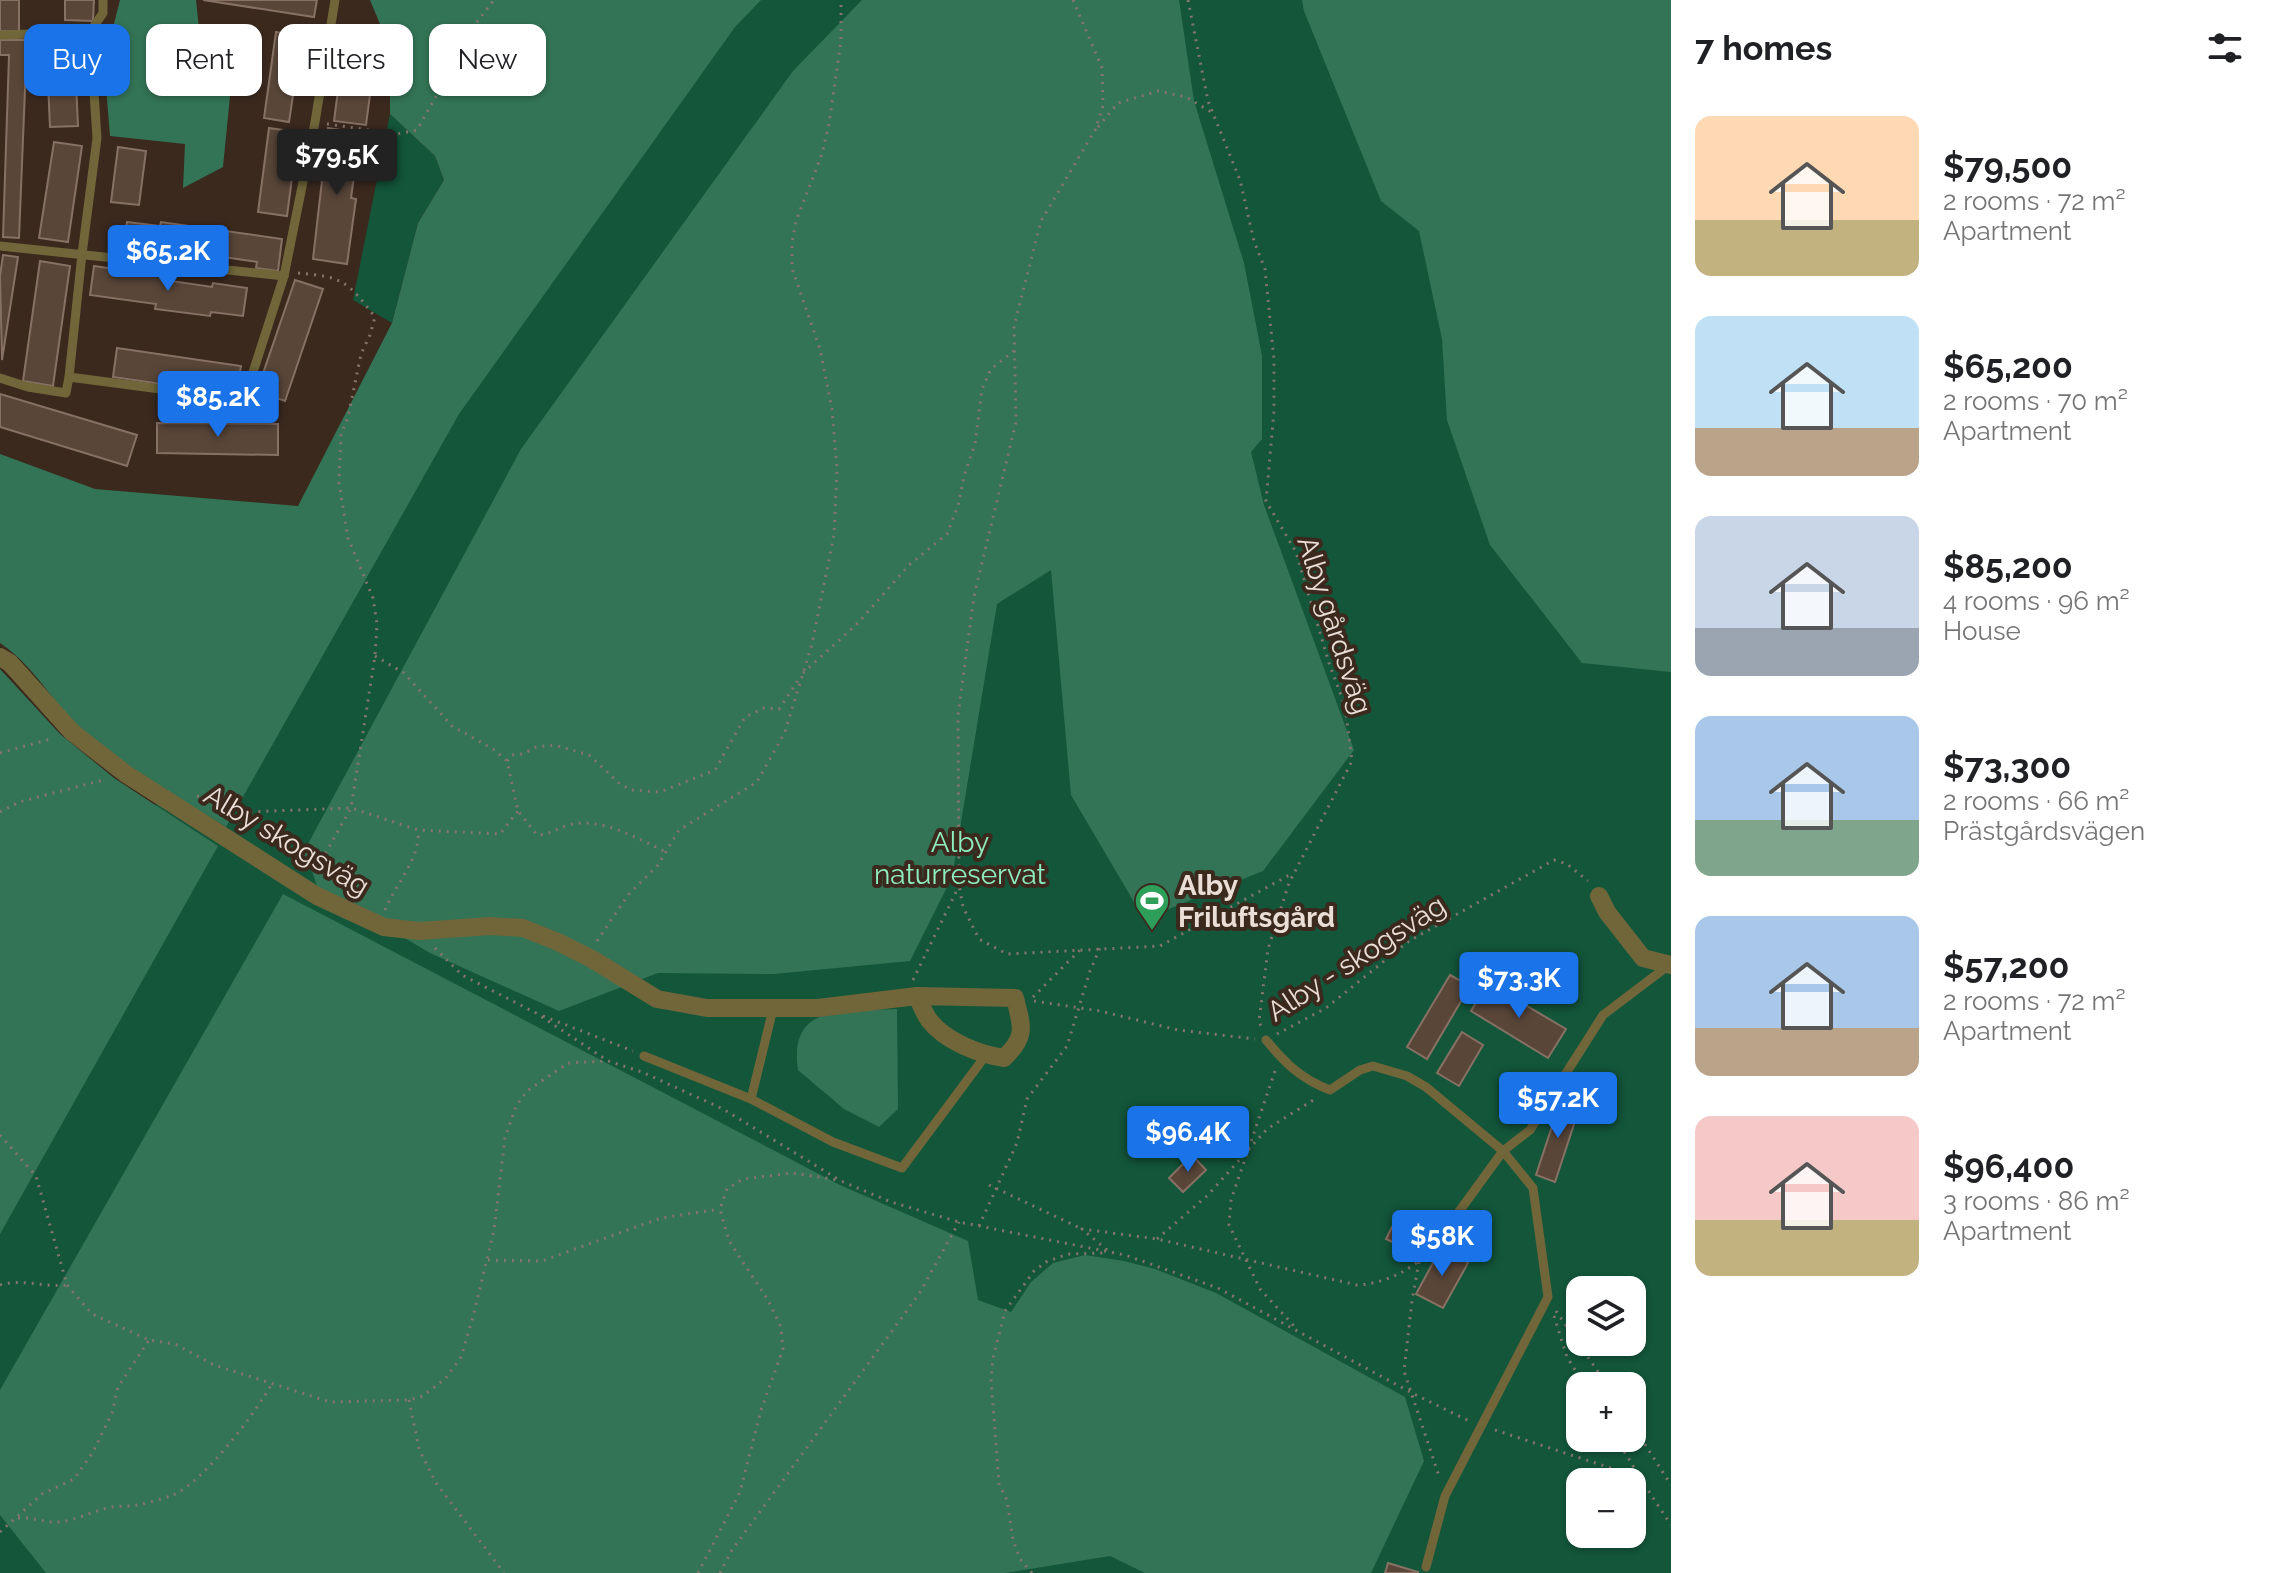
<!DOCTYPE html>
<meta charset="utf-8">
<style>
:root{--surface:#fff;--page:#f2f2f2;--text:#202124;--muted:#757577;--accent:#1a73e8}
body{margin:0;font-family:Raleway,sans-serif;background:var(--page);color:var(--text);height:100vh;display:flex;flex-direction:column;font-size:30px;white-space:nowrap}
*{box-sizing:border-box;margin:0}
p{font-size:26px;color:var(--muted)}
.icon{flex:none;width:44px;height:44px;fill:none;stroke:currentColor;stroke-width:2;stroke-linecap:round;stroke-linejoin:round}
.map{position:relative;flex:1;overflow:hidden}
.drawer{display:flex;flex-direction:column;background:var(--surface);width:600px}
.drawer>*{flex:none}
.hud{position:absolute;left:24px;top:24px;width:760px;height:72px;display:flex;gap:16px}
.tools{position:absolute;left:1566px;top:1276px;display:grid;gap:16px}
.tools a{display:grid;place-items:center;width:80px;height:80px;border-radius:16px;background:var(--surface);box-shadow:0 2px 6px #0004;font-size:40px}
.price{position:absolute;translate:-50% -68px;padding:0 18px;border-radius:8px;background:var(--accent);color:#fff;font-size:26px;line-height:52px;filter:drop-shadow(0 2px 4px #0008)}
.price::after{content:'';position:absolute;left:50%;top:48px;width:24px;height:18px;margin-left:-12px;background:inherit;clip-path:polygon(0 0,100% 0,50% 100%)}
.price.current{background:#222;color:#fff}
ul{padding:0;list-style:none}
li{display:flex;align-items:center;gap:24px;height:200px;padding:0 24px}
li span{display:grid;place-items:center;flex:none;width:224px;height:160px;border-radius:16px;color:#555}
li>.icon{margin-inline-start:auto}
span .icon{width:96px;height:96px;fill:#fffc;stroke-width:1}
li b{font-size:34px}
h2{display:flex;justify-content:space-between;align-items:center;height:96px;padding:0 24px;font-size:34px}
.pill{padding:0 28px;border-radius:16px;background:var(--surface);box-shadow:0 2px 6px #0004;font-size:28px;line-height:72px}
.pill.current{background:var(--accent);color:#fff}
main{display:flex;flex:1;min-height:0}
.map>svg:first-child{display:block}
.green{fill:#13563a;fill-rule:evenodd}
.forest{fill:#337456}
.building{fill:#594639;stroke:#877164;stroke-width:2}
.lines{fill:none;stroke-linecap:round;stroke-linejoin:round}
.path{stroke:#85756c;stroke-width:3;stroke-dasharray:2 6;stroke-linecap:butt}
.service{stroke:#70663a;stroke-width:9}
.minor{stroke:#70663a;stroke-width:18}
.labels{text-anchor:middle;stroke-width:8;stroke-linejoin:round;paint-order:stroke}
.street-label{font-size:28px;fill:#eaded7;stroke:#3b291e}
.park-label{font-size:28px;fill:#8eecbe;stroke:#3b291e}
.poi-label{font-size:28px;font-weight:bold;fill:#eaded7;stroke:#3b291e;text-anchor:start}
</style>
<main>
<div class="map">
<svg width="1671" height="1573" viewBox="0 0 1671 1573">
<rect width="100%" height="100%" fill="#3b291e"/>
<g class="green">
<path d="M582 0H1671V1573H0V880L202 782ZM1580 1290H1632V1342H1580ZM1580 1386H1632V1438H1580ZM1580 1482H1632V1534H1580Z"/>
<path d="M390 114 435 156 444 180 418 223 392 323 353 300Z"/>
</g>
<g class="forest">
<path d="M120 0H196L199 29 235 46 223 167 183 188 185 144 110 136 104 63Z"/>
<path d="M370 0H761L735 27 459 414 226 827C182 799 127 772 88 737 56 708 36 667 0 643V454L95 489 298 506 392 323 418 223 444 180 435 156 390 114V48Z"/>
<path d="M862 0H1179L1194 101 1244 263 1262 356V439L1251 452 1264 505 1354 750 1263 871 1144 919 1071 795 1051 570 997 604 952 877 910 961 774 974 658 973 559 1011 430 953 317 886 311 868 302 855 521 449 793 71Z"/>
<path d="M1302 0H1671V672L1582 663 1490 545 1447 420 1442 339 1419 231 1381 201 1304 11Z"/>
<path d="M0 669 60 734 114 778 218 846 0 1234Z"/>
<path d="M283 894 840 1185 968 1241 978 1300 1011 1312 1031 1282 1053 1263 1085 1255 1124 1261 1155 1269 1216 1293 1405 1397 1424 1461 1371 1573H1145L1110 1556 1005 1573H46L0 1515V1390Z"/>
<path d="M897 1009 898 1109 879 1127 844 1109 798 1070C788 1001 848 1012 897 1009Z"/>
</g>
<g class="building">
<rect x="0" y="0" width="19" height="31"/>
<path d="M65 0H94L93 21 65 20Z"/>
<path d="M203 0H317L314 17Z"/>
<path d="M276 32 302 36 289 122 264 118Z"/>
<path d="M345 37 377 42 366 125 334 121Z"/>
<path d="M74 38 78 126 50 127 46 39Z"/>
<path d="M0 40H27L19 238 3 237 9 55H0Z"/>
<path d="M269 128 298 132 287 216 258 212Z"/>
<path d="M328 128 360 133 351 198 356 199 347 264 313 259Z"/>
<path d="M54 142 82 146 68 242 39 238Z"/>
<path d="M118 147 146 151 139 205 111 202Z"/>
<path d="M127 222 160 226 161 222 282 239 278 271 256 268 257 262 162 248 161 254 123 249Z"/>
<path d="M3 255 18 257 2 360 0 276Z"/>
<path d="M40 261 70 266 53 386 23 381Z"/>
<path d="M94 266 164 276V280L212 287 213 283 247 288 243 316 211 312 210 316 155 309 156 304 90 295Z"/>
<path d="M295 280 323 289 285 401 257 391Z"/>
<path d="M117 348 241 366 236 395 113 377Z"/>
<path d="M0 394 137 435 127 466 0 427Z"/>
<path d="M157 423 278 424V455L157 453Z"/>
<path d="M1450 975 1470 986 1427 1059 1407 1047Z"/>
<path d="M1488 983 1566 1029 1548 1058 1471 1011Z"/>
<path d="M1462 1032 1483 1045 1459 1086 1437 1073Z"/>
<path d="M1561 1099 1580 1106 1555 1182 1536 1175Z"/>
<path d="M1192 1155 1206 1170 1183 1192 1169 1178Z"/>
<path d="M1413 1220 1436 1230 1429 1244 1407 1234Z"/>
<path d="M1393 1225 1399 1228 1392 1242 1386 1239Z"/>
<path d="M1441 1248 1468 1263 1443 1308 1416 1294Z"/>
<path d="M1388 1563 1418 1572V1573H1385Z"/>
</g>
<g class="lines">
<g class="path">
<path d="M1073 0 1102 68 1103 106 1095 130 1041 221 1014 326 1016 422 974 596 958 715 959 885 963 907 979 939 1007 954 1160 946 1293 873"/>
<path d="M1188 0 1208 101 1240 180 1254 241 1265 269 1274 360V411L1266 501 1296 552 1329 663 1345 706 1352 761 1289 883 1268 949 1259 1021 1262 1029"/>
<path d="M327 124 397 134 417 130 439 91 446 70 463 52 470 31 494 0"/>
<path d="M1098 127 1118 103 1158 91 1186 97 1213 113"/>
<path d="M298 273C344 277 347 281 375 317L370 335 361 354 348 417 341 435 339 483 348 538 373 598 377 624 375 656 351 808 315 872"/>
<path d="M375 656 404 673 452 726 493 749 507 761 518 811 537 835C551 835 560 826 573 824 602 818 639 839 664 851"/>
<path d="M803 673 858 623 909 565 947 534 958 506 964 476 975 444 982 389 991 369 1015 350"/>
<path d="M0 753 54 738"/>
<path d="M507 761 512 755 523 754 536 747 554 745 589 755 620 784 631 790 660 792 715 770 745 717 764 708 779 709 799 679"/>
<path d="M197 796 245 812 351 808 418 830 500 834 518 811"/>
<path d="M0 812 19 802 103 780"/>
<path d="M385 910C395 885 421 858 418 830"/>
<path d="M597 941 628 895 658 865 679 830 757 782 785 732 812 644 834 535 837 469 832 409 820 349 792 268V243L796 221 822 154 829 124 841 41V0"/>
<path d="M435 948 462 975 536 1013 608 1061 642 1072 723 1109 841 1181 891 1202 959 1222 1125 1255 1218 1288 1412 1393 1469 1421"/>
<path d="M913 980 959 886"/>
<path d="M1033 997 1081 949"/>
<path d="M1034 1001 1100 1011 1178 1030 1255 1039"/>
<path d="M543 1016 633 1051"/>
<path d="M1277 1034 1326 1008 1409 941 1554 860 1567 864 1588 881"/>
<path d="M1275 1071 1231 1200 1229 1225 1260 1289 1295 1327"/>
<path d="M0 1135 36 1176 67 1285 92 1314 149 1340 175 1344 214 1365 330 1402 409 1400 423 1396 446 1378 461 1357 473 1317 494 1230 505 1138 516 1106 527 1091 568 1063 608 1061"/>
<path d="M989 1185 1082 1229"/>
<path d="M979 1226 1017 1143 1027 1099 1067 1046 1090 971 1100 948"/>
<path d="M1157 1239 1208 1195 1267 1129 1315 1099"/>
<path d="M1107 1250 1082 1229 1157 1239 1357 1285C1397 1283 1432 1257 1452 1223"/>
<path d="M488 1260 542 1261 661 1218 720 1209"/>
<path d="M1419 1262 1412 1301 1404 1371 1439 1476"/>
<path d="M0 1285C22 1278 44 1288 67 1285"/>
<path d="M1556 1311 1608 1386"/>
<path d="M1554 1316 1567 1357 1585 1386"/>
<path d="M409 1400 419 1449 436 1483 504 1573"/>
<path d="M1632 1424 1671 1485"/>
<path d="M1495 1430 1635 1476 1642 1481 1671 1525"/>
<path d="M1616 1438 1641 1479"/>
<path d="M18 1518C33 1517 45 1523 60 1522 76 1520 91 1512 107 1508 117 1505 127 1507 137 1505 148 1503 162 1499 173 1495 205 1481 256 1412 273 1382"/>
<path d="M0 1532 42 1494 74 1479 93 1452 112 1413 118 1387 149 1340"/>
<path d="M698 1573 740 1492 761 1410 783 1349 781 1327 768 1300 729 1241 720 1209 727 1189 743 1179 793 1173 838 1180"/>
<path d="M720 1573 732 1550 919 1294 959 1222"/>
<path d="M1032 1573 1020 1559 1013 1540 1007 1500 999 1484 991 1379 993 1358 1005 1311 1034 1271 1046 1262 1068 1254 1103 1253"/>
</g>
<g class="service">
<path d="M0 35 90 32"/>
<path d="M0 246 284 276 244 400 69 377 82 254 97 138 90 32 103 13V0"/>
<path d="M284 276 315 122 335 0"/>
<path d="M0 378 28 387 66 393 69 377"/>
<path d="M1266 1040C1285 1063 1301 1079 1330 1090L1360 1070 1373 1066 1407 1076 1426 1087 1503 1151 1533 1188 1548 1297 1445 1496 1426 1567"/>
<path d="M644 1056 751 1099 833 1142 902 1168 986 1055"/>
<path d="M751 1099 773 1009"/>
<path d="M1458 1213 1503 1151 1530 1130 1603 1015 1669 965"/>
</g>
<g class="minor">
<path d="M0 657 10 663 72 732 126 774 317 896 384 927 419 931 490 926 523 928 558 942 592 959 657 999 707 1008H818L917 996 1015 998C1022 1027 1027 1036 1004 1058 978 1054 945 1041 929 1020 924 1013 920 1003 917 996"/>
<path d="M1599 896 1607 912 1643 958 1671 965"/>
</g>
</g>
<defs>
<symbol id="stadium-pin" viewBox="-11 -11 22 30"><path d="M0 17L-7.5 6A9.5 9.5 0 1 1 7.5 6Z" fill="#2e9e5b" stroke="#3b291e"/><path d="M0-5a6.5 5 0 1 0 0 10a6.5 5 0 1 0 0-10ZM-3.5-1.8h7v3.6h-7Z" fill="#fff"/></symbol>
</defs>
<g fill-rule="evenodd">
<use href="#stadium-pin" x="1132" y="881" width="40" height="54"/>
</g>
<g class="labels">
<g class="street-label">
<text transform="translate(1335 625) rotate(72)" y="10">Alby gårdsväg</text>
<text transform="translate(287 840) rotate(31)" y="10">Alby skogsväg</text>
<text transform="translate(1356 958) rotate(-33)" y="10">Alby - skogsväg</text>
</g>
<g class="park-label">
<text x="960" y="852">Alby<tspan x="960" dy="32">naturreservat</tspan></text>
</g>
<g class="poi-label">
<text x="1178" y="895">Alby<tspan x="1178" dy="32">Friluftsgård</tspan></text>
</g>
</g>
</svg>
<div class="tools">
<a><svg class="icon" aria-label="layers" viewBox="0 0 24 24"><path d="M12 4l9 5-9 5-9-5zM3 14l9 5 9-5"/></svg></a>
<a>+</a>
<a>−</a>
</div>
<b class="price current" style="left:337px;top:197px">$79.5K</b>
<b class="price" style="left:168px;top:293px">$65.2K</b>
<b class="price" style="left:218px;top:439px">$85.2K</b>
<b class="price" style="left:1519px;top:1020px">$73.3K</b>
<b class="price" style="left:1558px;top:1140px">$57.2K</b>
<b class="price" style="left:1188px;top:1174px">$96.4K</b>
<b class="price" style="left:1442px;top:1278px">$58K</b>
<div class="hud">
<a class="pill current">Buy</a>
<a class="pill">Rent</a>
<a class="pill">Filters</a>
<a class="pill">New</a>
</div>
</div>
<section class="drawer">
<h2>7 homes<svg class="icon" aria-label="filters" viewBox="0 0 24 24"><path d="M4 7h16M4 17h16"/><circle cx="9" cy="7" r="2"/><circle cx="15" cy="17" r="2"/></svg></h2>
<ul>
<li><span style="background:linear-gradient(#ffd9b3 65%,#c2b280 0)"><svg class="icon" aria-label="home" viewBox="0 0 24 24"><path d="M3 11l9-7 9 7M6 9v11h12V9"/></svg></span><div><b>$79,500</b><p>2 rooms · 72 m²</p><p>Apartment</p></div></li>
<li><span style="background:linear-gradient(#bfe0f5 70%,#b9a48a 0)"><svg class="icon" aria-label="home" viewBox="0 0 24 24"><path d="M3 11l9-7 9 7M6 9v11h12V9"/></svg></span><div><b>$65,200</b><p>2 rooms · 70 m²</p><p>Apartment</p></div></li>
<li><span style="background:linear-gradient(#c9d6e8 70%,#9aa5b1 0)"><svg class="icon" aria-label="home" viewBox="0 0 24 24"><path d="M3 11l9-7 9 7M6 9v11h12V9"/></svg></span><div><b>$85,200</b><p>4 rooms · 96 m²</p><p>House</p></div></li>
<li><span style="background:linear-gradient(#a9c7e8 65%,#7fa58c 0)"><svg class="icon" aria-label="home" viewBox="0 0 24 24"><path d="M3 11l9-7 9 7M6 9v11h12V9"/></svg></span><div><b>$73,300</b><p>2 rooms · 66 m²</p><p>Prästgårdsvägen</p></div></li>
<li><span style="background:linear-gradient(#a9c7e8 70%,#b9a48a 0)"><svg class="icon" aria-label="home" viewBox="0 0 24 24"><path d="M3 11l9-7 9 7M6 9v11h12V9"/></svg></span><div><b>$57,200</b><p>2 rooms · 72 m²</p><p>Apartment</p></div></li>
<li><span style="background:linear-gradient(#f6c9c9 65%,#c2b280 0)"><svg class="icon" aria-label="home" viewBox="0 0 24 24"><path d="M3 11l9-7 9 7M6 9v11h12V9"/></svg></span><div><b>$96,400</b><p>3 rooms · 86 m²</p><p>Apartment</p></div></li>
</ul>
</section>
</main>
